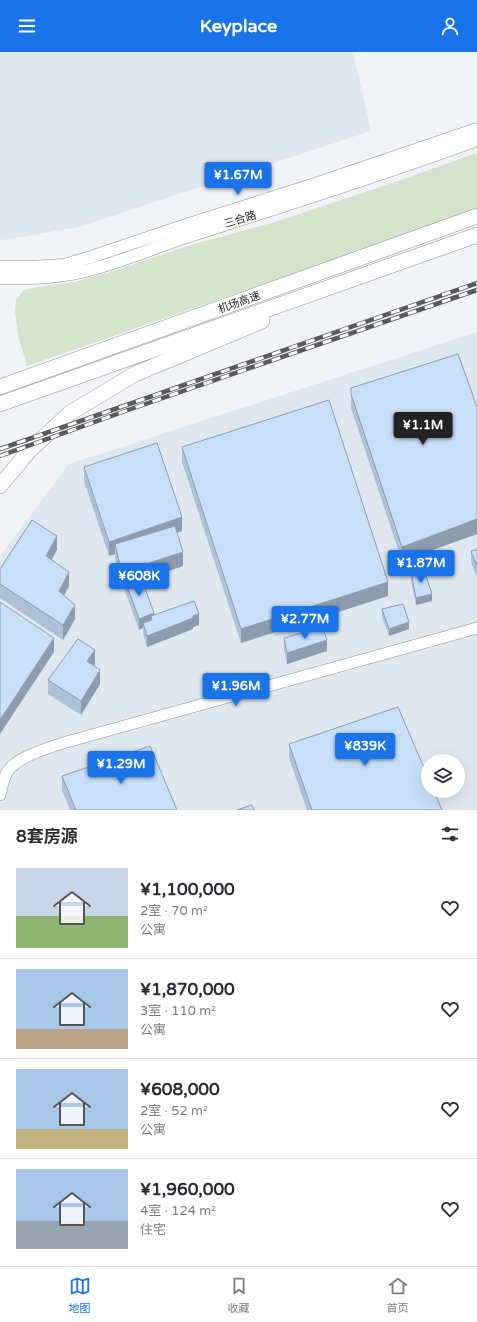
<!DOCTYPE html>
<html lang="zh">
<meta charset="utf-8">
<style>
:root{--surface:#fff;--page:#f2f2f3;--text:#2b2b33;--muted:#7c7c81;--line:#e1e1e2;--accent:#1a73e8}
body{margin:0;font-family:"Varela Round","Noto Sans SC",sans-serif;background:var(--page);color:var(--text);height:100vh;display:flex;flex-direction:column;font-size:15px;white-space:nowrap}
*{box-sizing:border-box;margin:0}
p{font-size:13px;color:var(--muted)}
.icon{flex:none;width:22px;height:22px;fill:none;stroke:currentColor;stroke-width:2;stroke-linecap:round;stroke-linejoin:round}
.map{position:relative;height:758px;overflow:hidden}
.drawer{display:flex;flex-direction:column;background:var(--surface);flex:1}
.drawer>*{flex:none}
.buttons{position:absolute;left:421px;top:702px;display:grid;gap:8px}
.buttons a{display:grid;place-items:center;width:44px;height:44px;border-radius:50%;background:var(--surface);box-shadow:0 4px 16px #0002;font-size:20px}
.price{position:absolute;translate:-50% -34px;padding:0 9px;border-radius:4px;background:var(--accent);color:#fff;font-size:13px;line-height:26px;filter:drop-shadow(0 1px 2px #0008)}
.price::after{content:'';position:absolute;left:50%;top:24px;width:12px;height:9px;margin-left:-6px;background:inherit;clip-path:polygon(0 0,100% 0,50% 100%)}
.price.on{background:#222;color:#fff}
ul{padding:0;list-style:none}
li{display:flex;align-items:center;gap:12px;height:100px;padding:0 16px}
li+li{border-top:1px solid var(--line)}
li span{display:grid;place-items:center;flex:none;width:112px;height:80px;border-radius:0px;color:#555}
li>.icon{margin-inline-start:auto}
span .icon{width:48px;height:48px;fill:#fffc;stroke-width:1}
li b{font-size:17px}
h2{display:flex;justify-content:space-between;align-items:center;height:48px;padding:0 16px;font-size:17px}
header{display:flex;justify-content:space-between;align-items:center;height:52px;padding:0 16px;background:var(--accent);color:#fff;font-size:18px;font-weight:800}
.tabs{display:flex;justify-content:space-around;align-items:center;height:56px;border-top:1px solid var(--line);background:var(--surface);font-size:11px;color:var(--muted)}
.tabs a{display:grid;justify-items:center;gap:2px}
.tabs .on{color:var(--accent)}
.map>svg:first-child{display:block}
.built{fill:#dfe7ef;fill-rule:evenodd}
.green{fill:#d3e3cc}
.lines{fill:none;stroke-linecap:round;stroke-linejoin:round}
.tertiary-casing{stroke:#8c8e90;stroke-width:12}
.secondary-casing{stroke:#8c8e90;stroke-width:13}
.motorway-casing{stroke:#8c8e90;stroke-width:16}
.tertiary{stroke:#fff;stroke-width:11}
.secondary{stroke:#fff;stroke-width:12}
.motorway{stroke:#fff;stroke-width:15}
.rail-casing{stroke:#595a5b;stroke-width:4.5}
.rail{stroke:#fff;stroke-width:3;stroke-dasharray:9;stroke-linecap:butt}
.wall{fill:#adc1d7}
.shaded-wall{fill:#8d9daf}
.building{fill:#c9e0fa;stroke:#8d9daf}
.labels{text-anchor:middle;stroke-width:3;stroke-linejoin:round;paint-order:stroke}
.street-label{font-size:11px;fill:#232425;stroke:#fff}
</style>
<header><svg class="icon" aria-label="menu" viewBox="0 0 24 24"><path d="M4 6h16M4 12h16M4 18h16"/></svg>Keyplace<svg class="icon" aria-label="person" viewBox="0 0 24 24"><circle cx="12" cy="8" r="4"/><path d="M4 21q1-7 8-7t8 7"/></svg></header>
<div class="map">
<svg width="477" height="758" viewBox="0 0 477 758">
<rect width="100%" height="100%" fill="#f1f3f6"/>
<g class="built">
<path d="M0 0H353L371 79 79 175 2 188H0Z"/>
<path d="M477 280V758H0V504L69 412ZM428 709H458V739H428Z"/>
</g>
<path class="green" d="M477 101V158L27 314 18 283 15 259 16 248 24 238 32 236 75 230 107 221 191 193 275 170 412 124Z"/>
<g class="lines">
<defs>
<path id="tertiary" d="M0 743C2 736 3 729 6 722 15 705 46 697 63 691L477 576"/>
<g id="secondary">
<path d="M0 215H30L64 213 91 205 186 173 315 132 477 77"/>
<path d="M0 226C31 227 62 226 93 217 129 207 163 192 199 181 292 151 385 122 477 88"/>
</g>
<g id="motorway">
<path d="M0 335 477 164"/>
<path d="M0 352 477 183"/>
<path d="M0 434 29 399 70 361 135 322 262 269"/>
</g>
</defs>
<use href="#tertiary" class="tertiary-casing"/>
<use href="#secondary" class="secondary-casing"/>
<use href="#motorway" class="motorway-casing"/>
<use href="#tertiary" class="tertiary"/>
<use href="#secondary" class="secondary"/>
<use href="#motorway" class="motorway"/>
<defs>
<g id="rail">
<path d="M0 397 477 231"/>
<path d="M0 404 128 358 477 238"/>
</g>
</defs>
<use href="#rail" class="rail-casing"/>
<use href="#rail" class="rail"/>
</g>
<g class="wall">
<path d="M351 336 477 355V482L402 509 351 356Z"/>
<path d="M182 395 388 544 241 591 182 410Z"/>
<path d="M84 415 182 479 177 481 183 514 142 528 154 563 199 573 193 575V577L147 595 143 582V576L139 578 125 539V529L121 531 115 506V502L109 504 84 429Z"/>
<path d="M477 497V526L471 510V499Z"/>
<path d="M57 498 51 508 69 534 64 543 75 567 63 588 0 546V517Z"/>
<path d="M411 520 432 549 416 553 411 528Z"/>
<path d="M382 557 409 577 389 584 382 565Z"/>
<path d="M284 586 327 599 287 612 284 597Z"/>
<path d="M95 612 94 614 100 632 81 663 48 642V628Z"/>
<path d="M289 692 442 758H307L289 706Z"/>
<path d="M62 724 177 758H70L62 738Z"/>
</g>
<g class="shaded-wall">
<path d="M182 465V479L117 501 115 492V502L109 504V490Z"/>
<path d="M477 467V482L402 509V495Z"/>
<path d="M57 484V498L46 518V504Z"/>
<path d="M183 500V514L140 529V514Z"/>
<path d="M139 511V525L125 528V529L121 531V517Z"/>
<path d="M69 520V534L59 553V539Z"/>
<path d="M388 530V544L241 591V577Z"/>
<path d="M432 542V549L416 553V546Z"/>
<path d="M75 553V567L63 588V573Z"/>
<path d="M154 561V572L151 564V573L143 571V576L139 578V567Z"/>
<path d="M199 562V573L193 575V577L147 595V584L193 564Z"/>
<path d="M409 570V577L389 584V577Z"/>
<path d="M54 586V600L0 682V668Z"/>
<path d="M327 588V599L287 612V601Z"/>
<path d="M95 598V612L87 623V609Z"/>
<path d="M100 618V632L81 663V649Z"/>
</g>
<g class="building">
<path d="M458 302 477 355V467L402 495 351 342V336Z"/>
<path d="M329 348 388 530 241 577 182 395Z"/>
<path d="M157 391 182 465 109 490 84 415Z"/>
<path d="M32 468 57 484 46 504 69 520 59 539 75 553 63 573 0 532V517Z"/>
<path d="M175 474 183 500 140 514 139 511 121 517 115 492Z"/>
<path d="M477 497V515L471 499Z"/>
<path d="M424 518 432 542 416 546 411 520Z"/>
<path d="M140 523 154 561 139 567 125 528Z"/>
<path d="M194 549 199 562 193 564V566L147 584 143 571 152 568 151 564Z"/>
<path d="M0 550 54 586 0 668Z"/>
<path d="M403 552 409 570 389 577 382 557Z"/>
<path d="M322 575 327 588 287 601 284 586Z"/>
<path d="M78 587 95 598 87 609 100 618 81 649 48 628Z"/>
<path d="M398 655 428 725V739H434L442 758H312L289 692Z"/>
<path d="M150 694 177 758H76L62 724Z"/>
<path d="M252 753 254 758H237Z"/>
</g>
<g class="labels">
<g class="street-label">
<text transform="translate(240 167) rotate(-17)" y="4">三合路</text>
<text transform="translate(239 250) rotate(-20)" y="4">机场高速</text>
</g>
</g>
</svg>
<div class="buttons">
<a><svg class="icon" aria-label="layers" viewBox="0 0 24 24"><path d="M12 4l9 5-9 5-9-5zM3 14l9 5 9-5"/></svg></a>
</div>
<b class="price" style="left:238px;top:144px">¥1.67M</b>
<b class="price on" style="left:423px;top:394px">¥1.1M</b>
<b class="price" style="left:421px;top:532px">¥1.87M</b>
<b class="price" style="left:139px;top:545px">¥608K</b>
<b class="price" style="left:305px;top:588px">¥2.77M</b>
<b class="price" style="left:236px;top:655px">¥1.96M</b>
<b class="price" style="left:365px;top:715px">¥839K</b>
<b class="price" style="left:121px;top:733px">¥1.29M</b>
</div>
<section class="drawer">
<h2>8套房源<svg class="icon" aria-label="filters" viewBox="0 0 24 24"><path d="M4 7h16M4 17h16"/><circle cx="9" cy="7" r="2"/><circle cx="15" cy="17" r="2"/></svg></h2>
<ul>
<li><span style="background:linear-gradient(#c9d6e8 60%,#8fb573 0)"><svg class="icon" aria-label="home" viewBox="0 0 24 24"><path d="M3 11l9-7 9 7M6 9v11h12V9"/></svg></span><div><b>¥1,100,000</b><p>2室 · 70 m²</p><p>公寓</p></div><svg class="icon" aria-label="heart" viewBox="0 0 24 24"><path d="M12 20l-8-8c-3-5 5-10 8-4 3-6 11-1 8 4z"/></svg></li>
<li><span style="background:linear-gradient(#a9c7e8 75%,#b9a48a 0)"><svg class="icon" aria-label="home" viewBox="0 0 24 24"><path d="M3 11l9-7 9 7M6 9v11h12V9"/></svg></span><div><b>¥1,870,000</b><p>3室 · 110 m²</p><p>公寓</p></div><svg class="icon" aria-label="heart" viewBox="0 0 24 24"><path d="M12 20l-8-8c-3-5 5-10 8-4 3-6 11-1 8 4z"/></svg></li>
<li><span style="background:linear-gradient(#a9c7e8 75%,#c2b280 0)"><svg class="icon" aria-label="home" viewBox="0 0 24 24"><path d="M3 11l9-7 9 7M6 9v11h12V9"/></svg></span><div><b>¥608,000</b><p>2室 · 52 m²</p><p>公寓</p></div><svg class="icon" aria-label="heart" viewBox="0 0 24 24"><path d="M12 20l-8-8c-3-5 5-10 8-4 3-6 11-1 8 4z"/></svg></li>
<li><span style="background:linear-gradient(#a9c7e8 65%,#9aa5b1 0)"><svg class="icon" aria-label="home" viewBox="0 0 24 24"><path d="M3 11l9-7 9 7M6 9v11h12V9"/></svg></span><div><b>¥1,960,000</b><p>4室 · 124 m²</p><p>住宅</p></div><svg class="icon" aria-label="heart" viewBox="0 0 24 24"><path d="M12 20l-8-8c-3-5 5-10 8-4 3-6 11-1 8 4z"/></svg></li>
</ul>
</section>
<nav class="tabs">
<a class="on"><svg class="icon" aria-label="map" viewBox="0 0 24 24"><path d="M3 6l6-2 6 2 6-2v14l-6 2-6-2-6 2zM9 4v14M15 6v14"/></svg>地图</a>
<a><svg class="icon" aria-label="saved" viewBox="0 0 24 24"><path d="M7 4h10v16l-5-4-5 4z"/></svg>收藏</a>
<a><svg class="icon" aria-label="home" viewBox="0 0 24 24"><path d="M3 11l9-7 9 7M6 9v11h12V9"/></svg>首页</a>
</nav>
